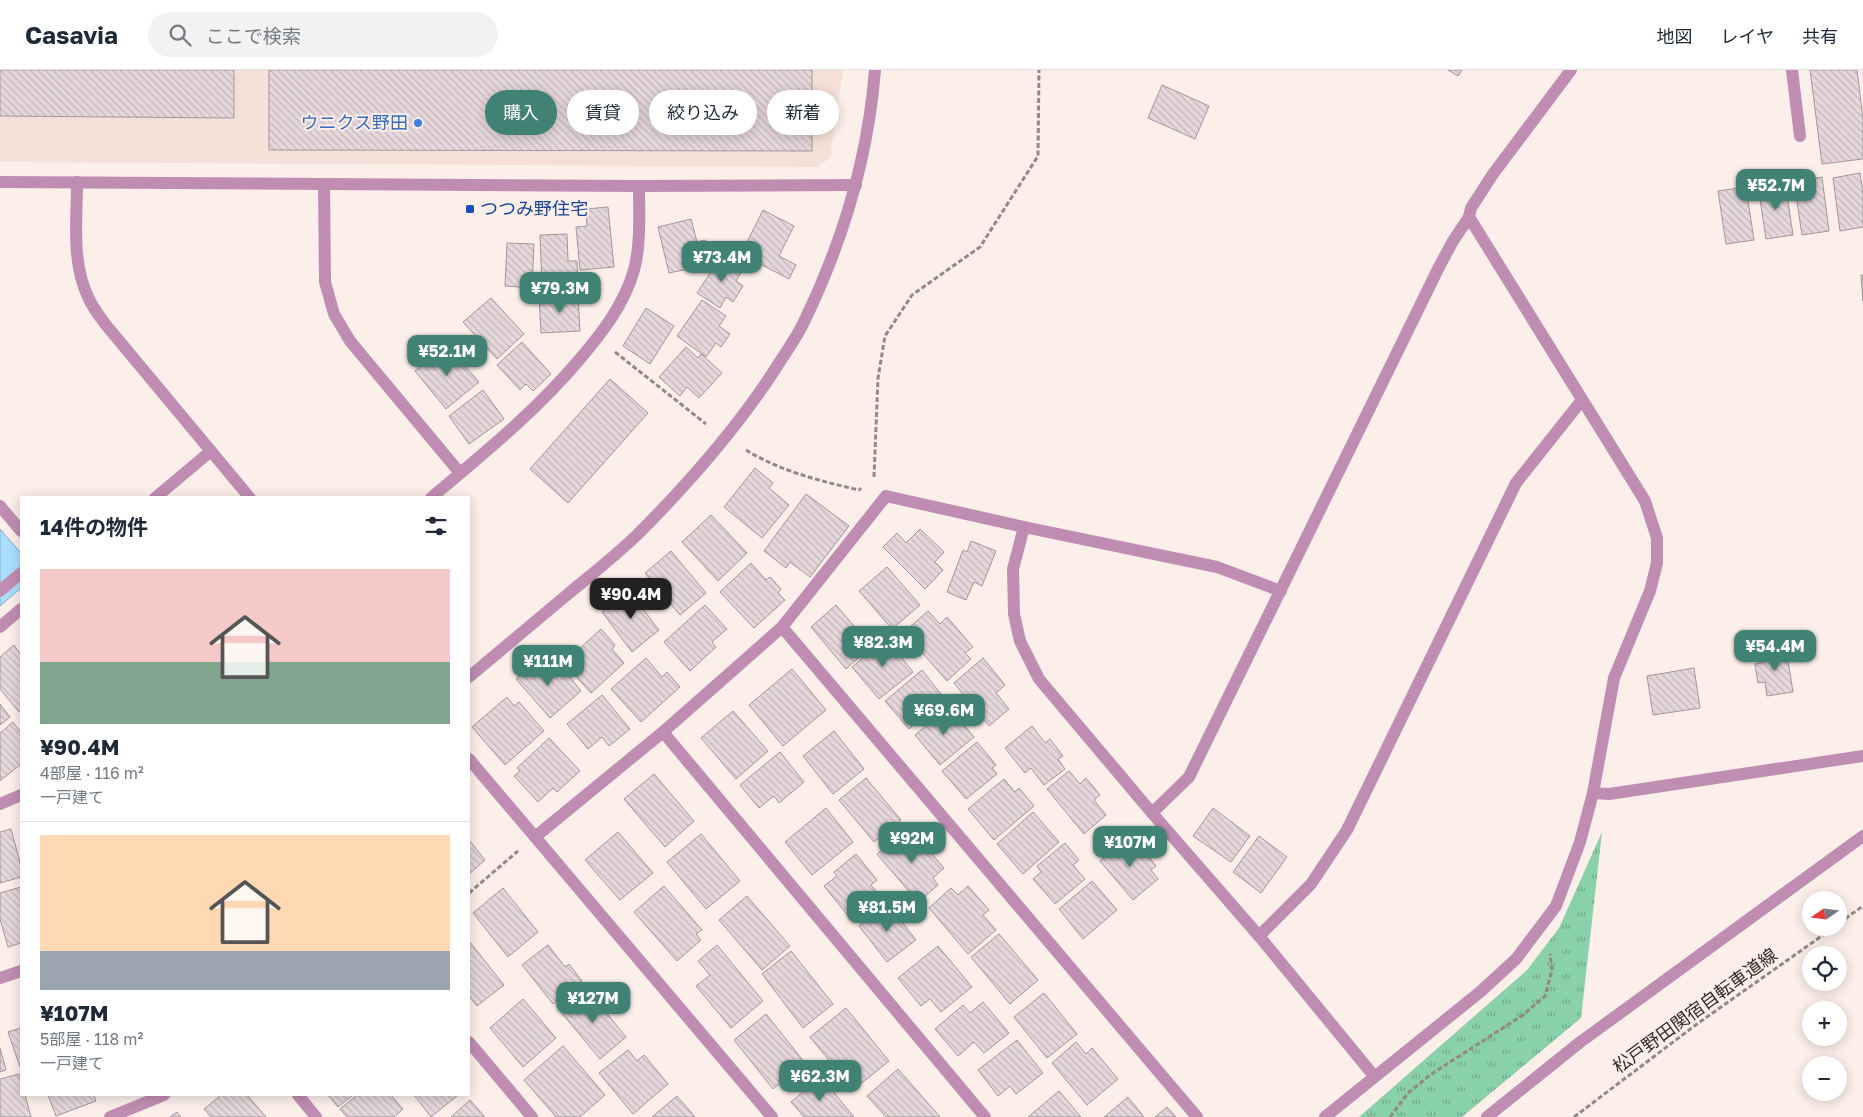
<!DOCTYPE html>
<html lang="ja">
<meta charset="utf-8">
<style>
:root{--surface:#fff;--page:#f2f2f3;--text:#1f2937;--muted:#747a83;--line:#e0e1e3;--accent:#408274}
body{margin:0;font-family:"Golos Text","Noto Sans JP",sans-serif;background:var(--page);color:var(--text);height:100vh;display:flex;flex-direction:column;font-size:19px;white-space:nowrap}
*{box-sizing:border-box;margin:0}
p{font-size:16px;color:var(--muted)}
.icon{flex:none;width:28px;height:28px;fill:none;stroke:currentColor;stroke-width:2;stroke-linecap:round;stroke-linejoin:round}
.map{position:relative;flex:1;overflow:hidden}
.side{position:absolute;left:20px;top:426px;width:450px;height:600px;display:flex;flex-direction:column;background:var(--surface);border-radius:0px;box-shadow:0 2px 12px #0003}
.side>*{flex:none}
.top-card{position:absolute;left:485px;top:20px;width:475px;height:45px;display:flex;gap:10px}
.needle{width:32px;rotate:256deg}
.tools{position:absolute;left:1802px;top:821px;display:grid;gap:10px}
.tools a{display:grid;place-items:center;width:45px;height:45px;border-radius:50%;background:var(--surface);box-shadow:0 2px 12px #0003;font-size:25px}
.price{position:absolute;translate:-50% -42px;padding:0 11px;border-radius:10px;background:var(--accent);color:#fff;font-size:16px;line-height:32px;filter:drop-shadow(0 1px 2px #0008)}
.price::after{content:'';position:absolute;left:50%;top:30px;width:15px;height:11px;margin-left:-8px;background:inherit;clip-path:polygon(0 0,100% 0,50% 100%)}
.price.current{background:#222;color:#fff}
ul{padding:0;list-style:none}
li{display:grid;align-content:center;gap:10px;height:265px;padding:0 20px}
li+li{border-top:1px solid var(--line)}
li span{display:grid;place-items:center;height:155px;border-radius:0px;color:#555}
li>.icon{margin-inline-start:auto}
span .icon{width:90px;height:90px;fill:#fffc;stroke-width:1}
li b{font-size:21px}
h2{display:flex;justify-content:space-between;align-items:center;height:60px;padding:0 20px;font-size:21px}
.chip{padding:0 18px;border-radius:22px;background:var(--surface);box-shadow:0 2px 12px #0003;font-size:18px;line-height:45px}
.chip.current{background:var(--accent);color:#fff}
header{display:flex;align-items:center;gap:30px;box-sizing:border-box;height:70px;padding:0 25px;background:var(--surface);border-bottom:1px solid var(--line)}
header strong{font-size:24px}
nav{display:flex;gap:28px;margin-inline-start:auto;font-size:18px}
.search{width:350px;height:45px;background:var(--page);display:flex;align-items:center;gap:12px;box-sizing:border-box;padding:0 18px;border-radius:28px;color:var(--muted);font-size:19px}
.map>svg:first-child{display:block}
.built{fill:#f5e0d7}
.park{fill:url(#park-tufts)}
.water{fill:#a9defe;stroke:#85a9be}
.building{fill:url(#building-back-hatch);stroke:#a3969a}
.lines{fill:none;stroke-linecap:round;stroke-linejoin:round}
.path{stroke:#928986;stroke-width:3;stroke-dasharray:5 2.5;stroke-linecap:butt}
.service{stroke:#c08db2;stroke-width:12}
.minor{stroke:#c08db2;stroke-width:12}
.tertiary{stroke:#c08db2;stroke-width:12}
.shop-dot{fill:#3f7fe0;stroke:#fcefea;stroke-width:2}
.transit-dot{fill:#1a4fb4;stroke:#fcefea;stroke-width:2}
.labels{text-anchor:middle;stroke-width:4;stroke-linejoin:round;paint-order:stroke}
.shop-label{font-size:18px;fill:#366cbe;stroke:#fcefea;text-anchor:end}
.transit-label{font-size:18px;fill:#164399;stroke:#fcefea;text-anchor:start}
.street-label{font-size:18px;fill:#312c2a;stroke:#fcefea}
</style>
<header>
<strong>Casavia</strong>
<div class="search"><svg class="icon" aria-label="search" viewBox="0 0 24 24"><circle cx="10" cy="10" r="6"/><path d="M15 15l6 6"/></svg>ここで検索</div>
<nav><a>地図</a><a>レイヤ</a><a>共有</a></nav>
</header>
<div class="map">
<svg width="1863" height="1047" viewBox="0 0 1863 1047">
<defs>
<pattern id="park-tufts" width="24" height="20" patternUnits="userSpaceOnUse" patternTransform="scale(1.25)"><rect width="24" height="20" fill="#89d1a8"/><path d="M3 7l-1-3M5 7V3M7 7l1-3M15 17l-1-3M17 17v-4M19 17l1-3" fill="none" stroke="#71aa89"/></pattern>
<pattern id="building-back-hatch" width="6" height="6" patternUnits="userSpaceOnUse" patternTransform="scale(1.25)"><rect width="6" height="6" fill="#e5d7db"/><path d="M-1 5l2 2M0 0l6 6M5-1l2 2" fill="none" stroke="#c5b9bc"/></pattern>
</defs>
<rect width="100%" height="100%" fill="#fcefea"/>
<path class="built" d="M0 0H843L830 88 817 97 0 92Z"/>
<path class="park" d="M1602 762 1581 948 1462 1047H1359L1527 900 1559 858Z"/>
<path class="water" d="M0 459 21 483V518L0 536Z"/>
<g class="building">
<path d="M0 0H234V48L0 46Z"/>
<path d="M269 0H812V81L269 80Z"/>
<path d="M1448 0H1462L1458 6Z"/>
<path d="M1810 0H1857L1863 48V89L1822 94Z"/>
<path d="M1162 15 1209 36 1195 69 1148 48Z"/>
<path d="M1860 103 1863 123V157L1840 161 1833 108Z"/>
<path d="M1822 107 1829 161 1802 165 1794 112Z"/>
<path d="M1785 112 1793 165 1766 169 1758 116Z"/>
<path d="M1746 117 1754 170 1726 174 1718 121Z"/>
<path d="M608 137 614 197 580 200 576 157 587 156 586 139Z"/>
<path d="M763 140 794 156 779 186 796 195 789 209 741 184Z"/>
<path d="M691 149 697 172 705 170 711 194 669 203 658 157Z"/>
<path d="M567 164 568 191H577L578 217H542L540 165Z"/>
<path d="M507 173 534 174 532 218 505 216Z"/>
<path d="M722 185 743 199 736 211 743 216 733 232 726 227 720 238 697 223Z"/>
<path d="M1861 205H1863V231Z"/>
<path d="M578 224 580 261 541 263 539 226Z"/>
<path d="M491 228 524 264 497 289 463 252Z"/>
<path d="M702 230 726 246 719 256 730 264 721 277 716 273 706 287 677 266Z"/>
<path d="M646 238 674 256 650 294 623 276Z"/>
<path d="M522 272 551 304 533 321 526 314 520 320 497 295Z"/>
<path d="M447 275 479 312 446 339 415 301Z"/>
<path d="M686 277 698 288 701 284 722 303 699 328 687 317 680 326 659 307Z"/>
<path d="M610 309 648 343 568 433 530 399Z"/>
<path d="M483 320 504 349 469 374 449 346Z"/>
<path d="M755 398 773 413 769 418 789 435 762 468 724 437Z"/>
<path d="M806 424 849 456 810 507 790 492 786 498 764 481Z"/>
<path d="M711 445 747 483 718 511 682 472Z"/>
<path d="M920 459 944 482 935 492 943 500 925 519 883 477 897 463 906 473Z"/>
<path d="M971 471 996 481 982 516 974 512 966 530 947 522 963 480 967 482Z"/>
<path d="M671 481 706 523 680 545 645 503Z"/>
<path d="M751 493 766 510 770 507 781 519 778 523 785 530 754 558 720 522Z"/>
<path d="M887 497 920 535 892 559 859 521Z"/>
<path d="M632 519 643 533 640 535 659 560 632 582 602 542Z"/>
<path d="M705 535 727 559 712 572 716 577 690 601 664 572Z"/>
<path d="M836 535 866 570 858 577 864 583 846 599 811 557Z"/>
<path d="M928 541 940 554 947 547 973 577 965 583 971 589 947 611 904 562Z"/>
<path d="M601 559 615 575 612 579 624 593 591 623 564 593Z"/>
<path d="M891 565 905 582 900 586 913 602 879 629 852 597Z"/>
<path d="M14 575 21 585V641L19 642 0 619V587Z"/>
<path d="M1786 578 1793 622 1767 626 1765 612 1758 613 1755 594 1764 592 1762 582Z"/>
<path d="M542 587 558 605 564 600 581 621 550 648 516 609Z"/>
<path d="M646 588 662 607 667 602 680 617 641 652 611 619Z"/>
<path d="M983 588 1005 615 996 623 1009 639 989 656 954 613Z"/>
<path d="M1694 598 1700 638 1653 645 1647 606Z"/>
<path d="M792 599 826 640 783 676 749 635Z"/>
<path d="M922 600 945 629 909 659 885 631Z"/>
<path d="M602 625 630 659 609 676 602 667 588 679 567 654Z"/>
<path d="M507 627 514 636 519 632 544 661 505 695 472 657Z"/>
<path d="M0 634 10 647 0 655Z"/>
<path d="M949 637 974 667 940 695 915 665Z"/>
<path d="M733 641 768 681 736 709 701 668Z"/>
<path d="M13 652 21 663V694L0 711V663Z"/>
<path d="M1032 656 1045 673 1050 669 1063 686 1058 689 1065 699 1044 715 1031 698 1025 703 1005 678Z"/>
<path d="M834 661 864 699 833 724 803 686Z"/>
<path d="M549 668 580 701 557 722 553 718 538 732 514 706 520 701 517 698Z"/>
<path d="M977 672 996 695 992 698 997 704 966 729 942 701Z"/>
<path d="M780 682 804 712 779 733 774 726 759 738 740 715Z"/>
<path d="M1069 701 1080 714 1086 708 1100 725 1094 730 1106 745 1084 764 1047 719Z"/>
<path d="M654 704 694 751 665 777 624 729Z"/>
<path d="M866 708 901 750 874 772 839 730Z"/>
<path d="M1004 709 1015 722 1019 718 1034 736 994 770 968 739Z"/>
<path d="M826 738 853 772 812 805 785 772Z"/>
<path d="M1213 738 1250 766 1231 792 1193 766Z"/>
<path d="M1033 742 1059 772 1023 804 997 774Z"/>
<path d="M908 757 944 798 933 808 938 815 918 832 877 784Z"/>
<path d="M11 759 21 796V807L0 813V762Z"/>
<path d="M618 762 653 803 620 830 585 790Z"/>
<path d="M701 764 740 811 706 839 667 792Z"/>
<path d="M1259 766 1287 787 1261 823 1233 802Z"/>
<path d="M1128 767 1141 783 1144 781 1156 796 1151 800 1158 809 1133 830 1100 791Z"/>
<path d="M469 770 485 790 469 804Z"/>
<path d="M1065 773 1079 790 1073 795 1085 809 1055 834 1033 809 1041 802 1037 796Z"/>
<path d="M856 784 877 810 871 815 883 830 854 853 824 816 837 806 834 802Z"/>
<path d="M1092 811 1117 840 1083 869 1059 839Z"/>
<path d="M664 816 702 860 696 864 701 870 677 891 634 842Z"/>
<path d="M968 816 989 840 983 845 996 860 968 884 929 838 951 818 958 825Z"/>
<path d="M21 817V873L8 877 0 849V823Z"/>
<path d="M503 818 538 862 508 887 473 843Z"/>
<path d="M747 826 790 876 762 900 719 850Z"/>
<path d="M887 833 916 870 887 892 859 856Z"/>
<path d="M999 864 1038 910 1010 934 971 887Z"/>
<path d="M469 871 504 915 477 936 469 926Z"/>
<path d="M548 875 565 897 569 894 582 911 553 934 522 895Z"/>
<path d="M717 875 763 931 731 958 696 916 710 905 698 891Z"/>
<path d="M938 876 972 917 941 942 930 929 921 936 898 908Z"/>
<path d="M791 881 833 934 803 958 762 904Z"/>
<path d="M587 919 626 967 600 989 560 941Z"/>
<path d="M1044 923 1077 964 1047 988 1014 947Z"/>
<path d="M523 929 556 968 523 997 490 958Z"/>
<path d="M983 932 1009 963 984 983 974 972 958 986 935 959 963 935 970 943Z"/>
<path d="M846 938 889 991 853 1020 810 967Z"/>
<path d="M766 944 805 993 773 1019 734 970Z"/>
<path d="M21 958V997H20L8 962Z"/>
<path d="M1017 970 1043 1003 1016 1024 1010 1016 998 1026 978 1000Z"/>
<path d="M1076 972 1086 984 1092 978 1118 1009 1087 1035 1052 993Z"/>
<path d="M563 976 605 1025 580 1047H556L524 1010Z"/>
<path d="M0 978 6 1000 0 1002Z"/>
<path d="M628 980 637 991 644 985 668 1014 633 1044 599 1003Z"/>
<path d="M898 999 940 1047H886L867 1026Z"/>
<path d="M19 1004 21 1013V1025H25L31 1047H0V1009Z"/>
<path d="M821 1007 854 1047H804L791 1032Z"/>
<path d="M1059 1021 1081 1047H1028Z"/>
<path d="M48 1025H94L96 1031 56 1046Z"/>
<path d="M221 1025H247L266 1047H211L204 1039Z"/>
<path d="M328 1025H353L338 1037Z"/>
<path d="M357 1025H391L403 1039 394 1047H347L340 1039Z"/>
<path d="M414 1025H458L431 1047Z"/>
<path d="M677 1026 695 1047H652Z"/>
<path d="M1128 1027 1144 1047H1104Z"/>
<path d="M470 1030 485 1047H451Z"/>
<path d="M1167 1037 1176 1047H1155Z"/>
<path d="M177 1042 181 1047H170Z"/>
</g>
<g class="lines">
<g class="path">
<path d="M615 282 706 354"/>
<path d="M746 380C780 401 820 411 859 420L861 418"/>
<path d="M874 407 878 308 885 266 912 225 980 177 1038 86 1039 0"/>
<path d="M469 823 518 781"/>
<path d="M1839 853 1863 836"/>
<path d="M1390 1047 1408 1023 1430 1005 1523 945 1545 926 1552 900 1550 884"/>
<path d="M1574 1047 1697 954 1833 858"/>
</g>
<g class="service">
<path d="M1792 0 1800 66"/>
<path d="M1469 147 1471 138 1493 104 1571 0"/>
<path d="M0 521 21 503"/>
</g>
<g class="minor">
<path d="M77 112C77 151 71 193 89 229 93 238 100 247 106 255L250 428"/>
<path d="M324 114 325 212 334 244 350 271 460 403"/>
<path d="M155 428 211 381"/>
<path d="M431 428C483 384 535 342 579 290 602 263 624 235 634 200 641 174 639 143 639 116"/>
<path d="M0 436 21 461"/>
<path d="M1024 457 1013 499 1014 544 1020 571 1039 609 1152 743 1259 866 1374 1006"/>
<path d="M0 557 21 539"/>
<path d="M782 557 1197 1047"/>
<path d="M663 662 985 1047"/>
<path d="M469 689 772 1047"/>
<path d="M1593 723 1609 724 1863 686"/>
<path d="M0 734 21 725"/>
<path d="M1152 743 1189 707 1439 197 1453 171 1469 147 1645 431 1657 468V493L1650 521 1614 608 1593 723 1580 772 1556 836 1516 889 1480 922 1325 1047"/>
<path d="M535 767 663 662 782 557 886 426 1024 457 1217 497 1281 521"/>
<path d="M1259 866 1311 814 1347 760 1516 413 1582 330"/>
<path d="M469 972 532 1047"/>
<path d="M298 1025 316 1047"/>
<path d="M110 1047 164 1025"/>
</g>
<g class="tertiary">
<path d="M0 112 639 116 856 115"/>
<path d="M469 607C502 579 535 552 568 524 591 505 615 486 637 465 691 411 741 354 781 290 789 278 797 266 803 254 842 174 868 89 875 0"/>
<path d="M0 908 21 901"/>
<path d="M1487 1047 1579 973 1863 766"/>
</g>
</g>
<circle class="shop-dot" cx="418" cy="53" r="5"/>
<rect class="transit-dot" x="465" y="134" width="10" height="10" rx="2.5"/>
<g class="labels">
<g class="shop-label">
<text x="408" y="59">ウニクス野田</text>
</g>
<g class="transit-label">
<text x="480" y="145">つつみ野住宅</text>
</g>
<g class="street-label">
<text transform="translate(1695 941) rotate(-36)" y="6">松戸野田関宿自転車道線</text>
</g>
</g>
</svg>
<div class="tools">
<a><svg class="needle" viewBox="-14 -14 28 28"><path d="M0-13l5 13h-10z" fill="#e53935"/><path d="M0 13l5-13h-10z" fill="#747a83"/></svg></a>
<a><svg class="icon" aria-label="locate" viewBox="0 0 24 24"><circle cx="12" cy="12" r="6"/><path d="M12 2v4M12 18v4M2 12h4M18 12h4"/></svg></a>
<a>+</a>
<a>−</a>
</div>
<b class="price" style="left:1776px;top:141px">¥52.7M</b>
<b class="price" style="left:722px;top:213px">¥73.4M</b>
<b class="price" style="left:560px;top:244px">¥79.3M</b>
<b class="price" style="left:447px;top:307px">¥52.1M</b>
<b class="price current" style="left:631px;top:550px">¥90.4M</b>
<b class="price" style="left:883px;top:598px">¥82.3M</b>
<b class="price" style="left:1775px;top:602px">¥54.4M</b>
<b class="price" style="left:548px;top:617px">¥111M</b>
<b class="price" style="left:944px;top:666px">¥69.6M</b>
<b class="price" style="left:912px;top:794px">¥92M</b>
<b class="price" style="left:1130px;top:798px">¥107M</b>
<b class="price" style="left:887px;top:863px">¥81.5M</b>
<b class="price" style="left:593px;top:954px">¥127M</b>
<b class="price" style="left:820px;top:1032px">¥62.3M</b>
<div class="top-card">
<a class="chip current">購入</a>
<a class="chip">賃貸</a>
<a class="chip">絞り込み</a>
<a class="chip">新着</a>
</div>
<section class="side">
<h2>14件の物件<svg class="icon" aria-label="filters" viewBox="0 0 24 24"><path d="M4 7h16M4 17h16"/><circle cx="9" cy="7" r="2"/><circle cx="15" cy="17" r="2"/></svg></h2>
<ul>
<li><span style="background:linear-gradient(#f6c9c9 60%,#7fa58c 0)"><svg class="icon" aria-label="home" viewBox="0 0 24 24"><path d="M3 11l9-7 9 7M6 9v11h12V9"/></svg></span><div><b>¥90.4M</b><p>4部屋 · 116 m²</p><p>一戸建て</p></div></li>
<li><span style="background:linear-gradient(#ffd9b3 75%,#9aa5b1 0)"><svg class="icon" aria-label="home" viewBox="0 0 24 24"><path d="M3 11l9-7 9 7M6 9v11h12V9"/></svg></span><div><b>¥107M</b><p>5部屋 · 118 m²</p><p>一戸建て</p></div></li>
</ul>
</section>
</div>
